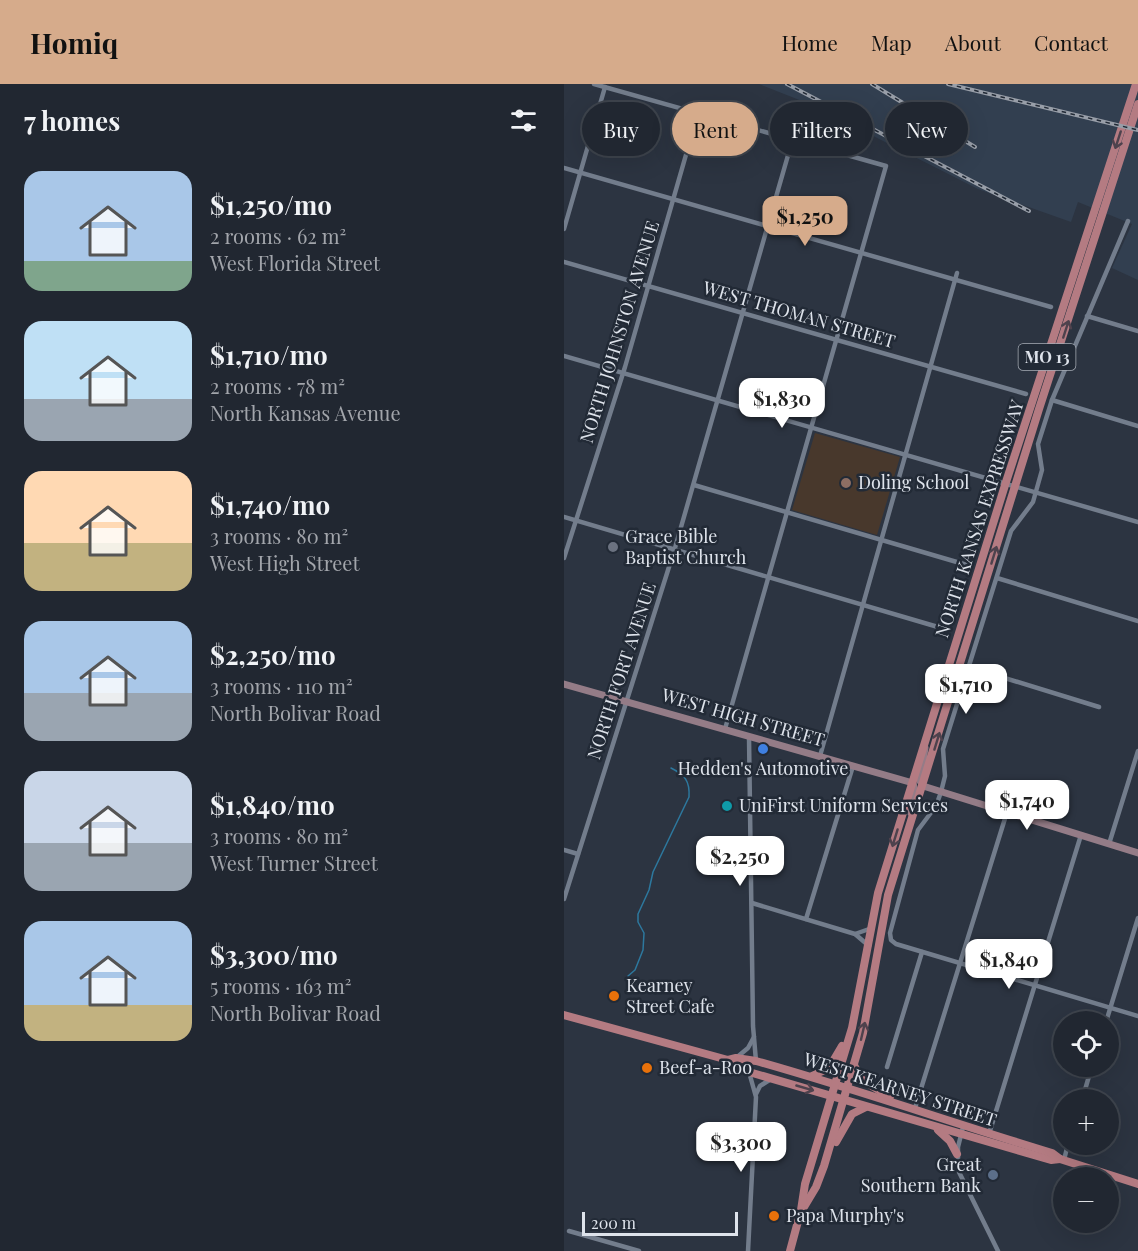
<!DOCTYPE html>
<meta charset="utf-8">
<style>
:root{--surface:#212731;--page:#292f39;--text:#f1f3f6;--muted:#a2a5ab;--line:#3e444d;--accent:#d6ab8b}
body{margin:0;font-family:"Playfair Display",serif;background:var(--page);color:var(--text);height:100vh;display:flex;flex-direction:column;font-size:22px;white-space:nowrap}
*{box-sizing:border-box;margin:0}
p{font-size:20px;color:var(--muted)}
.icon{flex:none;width:33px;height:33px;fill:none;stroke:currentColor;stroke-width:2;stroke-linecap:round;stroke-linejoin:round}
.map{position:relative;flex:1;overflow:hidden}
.sheet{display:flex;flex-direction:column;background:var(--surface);width:564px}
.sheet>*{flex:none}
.guide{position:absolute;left:18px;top:18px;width:465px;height:54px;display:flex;gap:12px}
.buttons{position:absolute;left:489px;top:927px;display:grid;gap:12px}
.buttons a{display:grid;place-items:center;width:66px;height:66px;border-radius:50%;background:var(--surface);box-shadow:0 6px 24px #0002,0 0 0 2px var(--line);font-size:30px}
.scale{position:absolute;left:18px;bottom:15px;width:156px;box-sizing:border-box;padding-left:6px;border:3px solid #dee3eb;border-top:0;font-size:16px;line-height:21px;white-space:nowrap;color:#dee3eb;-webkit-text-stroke:4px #222a36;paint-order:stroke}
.price{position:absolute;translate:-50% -51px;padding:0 14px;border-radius:12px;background:#fff;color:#222;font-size:20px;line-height:39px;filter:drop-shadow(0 2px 3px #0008)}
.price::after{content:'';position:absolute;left:50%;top:36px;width:18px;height:14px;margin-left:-9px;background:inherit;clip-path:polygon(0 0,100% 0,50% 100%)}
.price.active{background:var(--accent);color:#111}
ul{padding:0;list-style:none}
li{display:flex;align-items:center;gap:18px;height:150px;padding:0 24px}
li span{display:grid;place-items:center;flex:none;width:168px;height:120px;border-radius:18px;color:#555}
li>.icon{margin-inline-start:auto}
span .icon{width:72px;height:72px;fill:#fffc;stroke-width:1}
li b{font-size:26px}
h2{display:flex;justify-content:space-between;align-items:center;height:72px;padding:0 24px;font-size:26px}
.chip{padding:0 21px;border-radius:27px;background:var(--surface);box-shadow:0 6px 24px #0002,0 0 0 2px var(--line);font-size:21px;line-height:54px}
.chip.active{background:var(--accent);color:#111}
header{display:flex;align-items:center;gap:36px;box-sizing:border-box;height:84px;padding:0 30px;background:var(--accent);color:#111}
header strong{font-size:28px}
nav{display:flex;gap:33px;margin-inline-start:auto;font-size:21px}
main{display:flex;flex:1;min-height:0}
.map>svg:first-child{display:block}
.built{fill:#323f50}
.education{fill:#48382c}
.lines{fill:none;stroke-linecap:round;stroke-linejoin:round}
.stream{stroke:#2d789e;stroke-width:1.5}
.street{stroke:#737d8c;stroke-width:4.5}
.secondary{stroke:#947c87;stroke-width:7}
.primary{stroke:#b47b82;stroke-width:8}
.rail-casing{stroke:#989ea8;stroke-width:4}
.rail{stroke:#222a36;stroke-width:1.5;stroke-dasharray:4.5;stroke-linecap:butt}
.oneway{stroke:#4e424d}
.education-dot{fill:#8d6e63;stroke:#222a36;stroke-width:2}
.worship-dot{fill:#6b7280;stroke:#222a36;stroke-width:2}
.shop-dot{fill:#3f7fe0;stroke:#222a36;stroke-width:2}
.culture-dot{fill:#0f9aa8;stroke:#222a36;stroke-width:2}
.food-dot{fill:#e8710a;stroke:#222a36;stroke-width:2}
.service-dot{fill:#5c6f8a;stroke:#222a36;stroke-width:2}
.labels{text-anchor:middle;stroke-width:5;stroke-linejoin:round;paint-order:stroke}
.shield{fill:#222a36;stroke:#a6acb5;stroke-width:1.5}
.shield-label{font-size:16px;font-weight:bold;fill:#dee3eb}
.street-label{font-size:18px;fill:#dee3eb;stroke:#222a36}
.poi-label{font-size:18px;fill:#dee3eb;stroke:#222a36;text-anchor:start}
</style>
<header>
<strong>Homiq</strong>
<nav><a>Home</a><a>Map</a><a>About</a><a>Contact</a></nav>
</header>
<main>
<section class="sheet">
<h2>7 homes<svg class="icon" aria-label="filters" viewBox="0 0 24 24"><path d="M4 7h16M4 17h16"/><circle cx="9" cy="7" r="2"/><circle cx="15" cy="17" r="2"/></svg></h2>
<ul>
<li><span style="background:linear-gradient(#a9c7e8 75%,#7fa58c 0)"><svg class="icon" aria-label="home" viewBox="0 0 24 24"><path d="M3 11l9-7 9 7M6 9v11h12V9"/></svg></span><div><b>$1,250/mo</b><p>2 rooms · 62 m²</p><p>West Florida Street</p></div></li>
<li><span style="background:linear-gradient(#bfe0f5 65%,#9aa5b1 0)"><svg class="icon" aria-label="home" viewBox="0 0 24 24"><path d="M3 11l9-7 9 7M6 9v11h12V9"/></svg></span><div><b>$1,710/mo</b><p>2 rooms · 78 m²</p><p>North Kansas Avenue</p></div></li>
<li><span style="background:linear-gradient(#ffd9b3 60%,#c2b280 0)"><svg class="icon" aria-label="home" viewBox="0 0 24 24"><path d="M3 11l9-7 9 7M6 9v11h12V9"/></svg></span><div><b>$1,740/mo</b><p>3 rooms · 80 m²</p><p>West High Street</p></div></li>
<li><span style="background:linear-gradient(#a9c7e8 60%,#9aa5b1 0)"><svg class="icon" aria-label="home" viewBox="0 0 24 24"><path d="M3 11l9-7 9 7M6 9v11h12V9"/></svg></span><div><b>$2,250/mo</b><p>3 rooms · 110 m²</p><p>North Bolivar Road</p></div></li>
<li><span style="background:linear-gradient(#c9d6e8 60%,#9aa5b1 0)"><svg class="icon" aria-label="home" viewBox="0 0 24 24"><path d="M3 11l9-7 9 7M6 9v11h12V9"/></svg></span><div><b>$1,840/mo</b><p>3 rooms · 80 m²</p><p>West Turner Street</p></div></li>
<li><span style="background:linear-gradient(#a9c7e8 70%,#c2b280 0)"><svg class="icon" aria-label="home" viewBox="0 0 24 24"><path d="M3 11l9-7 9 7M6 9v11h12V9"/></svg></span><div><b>$3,300/mo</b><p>5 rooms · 163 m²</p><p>North Bolivar Road</p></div></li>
</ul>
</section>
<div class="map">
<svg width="574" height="1167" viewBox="0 0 574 1167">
<rect width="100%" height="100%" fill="#2c3441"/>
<path class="built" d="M195 0H574V196L548 184 568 140 514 118 507 138 414 105 248 21Z"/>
<path class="education" d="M251 349 336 373 313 451 228 426Z"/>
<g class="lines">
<path class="stream" d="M64 892 71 886 79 866 80 849 74 838V830L85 806 89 788 125 713C126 697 121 691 107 684"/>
<g class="street">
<path d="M30 0 322 82 161 645"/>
<path d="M0 84 487 223"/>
<path d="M564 137 488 316 474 360 478 386 469 418 447 447 379 665 381 692 377 708 372 722 354 746 326 849 327 856 332 860 574 932"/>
<path d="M0 145 41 3"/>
<path d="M0 178 462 310"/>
<path d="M523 232 574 247"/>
<path d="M0 272 574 438"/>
<path d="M488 316 574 342"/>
<path d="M130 401 403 481"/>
<path d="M0 433 374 543"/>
<path d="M0 474 61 283 134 29"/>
<path d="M433 494 574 537"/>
<path d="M405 583 535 623"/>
<path d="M185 652 189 942 192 977"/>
<path d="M256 672 393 189"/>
<path d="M545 760 574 667"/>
<path d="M0 766 14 770"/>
<path d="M0 815 111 464 229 54"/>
<path d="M188 819 291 850 305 862"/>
<path d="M242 835 289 682"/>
<path d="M291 850 308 844"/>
<path d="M542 938 574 834"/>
<path d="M172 974 184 964 190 953"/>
<path d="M323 983 358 868"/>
<path d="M192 1010 196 1002 207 995"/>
<path d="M518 1016 528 982"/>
<path d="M351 1024 443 728"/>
<path d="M399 1043 394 1063V1086L434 1167"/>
<path d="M425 1050 517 751"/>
<path d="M500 1076 504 1060"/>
<path d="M5 1147 75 1167"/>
<path d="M184 1167 192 1013 185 988"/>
</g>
<g class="secondary">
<path d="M0 600 349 699 351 707 347 729"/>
<path d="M361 664 356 697 359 702 574 769"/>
</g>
<g class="primary">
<path d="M0 931 164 976 185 988 487 1076 496 1075"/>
<path d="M164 976 172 974 192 977C292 1005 389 1039 488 1069L496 1075 574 1100"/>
<path d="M290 981 297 995 326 1013"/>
<path d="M248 992 265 984 278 962"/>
<path d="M374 1046 386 1057 393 1070"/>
<path d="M272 1058 288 1030 302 1023"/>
<path d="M240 1123 252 1103 260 1082 299 949 324 811 475 325 574 20"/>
<path d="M226 1167 237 1126 241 1100 288 944 314 809 442 398 572 0"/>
</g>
<defs>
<g id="rail">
<path d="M223 0 465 127"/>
<path d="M308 0 411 63"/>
<path d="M384 0 574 46"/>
</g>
</defs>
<use href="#rail" class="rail-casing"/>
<use href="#rail" class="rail"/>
</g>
<defs><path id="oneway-shaft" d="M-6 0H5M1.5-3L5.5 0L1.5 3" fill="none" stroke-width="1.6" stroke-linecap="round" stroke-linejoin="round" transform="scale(1.5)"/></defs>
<g class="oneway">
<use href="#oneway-shaft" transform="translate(554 56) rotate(108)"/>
<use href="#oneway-shaft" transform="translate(502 245) rotate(-72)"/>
<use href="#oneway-shaft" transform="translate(430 471) rotate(-73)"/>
<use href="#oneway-shaft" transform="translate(373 657) rotate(-73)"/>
<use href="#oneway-shaft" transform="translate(331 754) rotate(107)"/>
<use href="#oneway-shaft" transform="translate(299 947) rotate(-77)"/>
<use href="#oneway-shaft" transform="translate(241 1004) rotate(16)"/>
</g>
<circle class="education-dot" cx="282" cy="399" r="6"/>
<circle class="worship-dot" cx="49" cy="463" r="6"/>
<circle class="shop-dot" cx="199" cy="665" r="6"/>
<circle class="culture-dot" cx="163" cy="722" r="6"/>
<g class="food-dot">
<circle cx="50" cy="912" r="6"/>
<circle cx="83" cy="984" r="6"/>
<circle cx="210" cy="1132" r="6"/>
</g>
<circle class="service-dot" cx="429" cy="1091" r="6"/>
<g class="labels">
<rect class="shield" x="454.5" y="260" width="57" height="26" rx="4.5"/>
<g class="shield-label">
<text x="483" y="279">MO 13</text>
</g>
<g class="street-label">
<text transform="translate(235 231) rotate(16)" y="6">WEST THOMAN STREET</text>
<text transform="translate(56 248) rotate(-73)" y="6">NORTH JOHNSTON AVENUE</text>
<text transform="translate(416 435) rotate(-72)" y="6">NORTH KANSAS EXPRESSWAY</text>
<text transform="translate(58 587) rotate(-72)" y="6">NORTH FORT AVENUE</text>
<text transform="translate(179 634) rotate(16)" y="6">WEST HIGH STREET</text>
<text transform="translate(336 1006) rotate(18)" y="6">WEST KEARNEY STREET</text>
</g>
<g class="poi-label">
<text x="294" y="405">Doling School</text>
<text x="61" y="459">Grace Bible<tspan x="61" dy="21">Baptist Church</tspan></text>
<text x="199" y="691" text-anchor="middle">Hedden's Automotive</text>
<text x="175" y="728">UniFirst Uniform Services</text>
<text x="62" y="908">Kearney<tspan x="62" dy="21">Street Cafe</tspan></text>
<text x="95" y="990">Beef-a-Roo</text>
<text x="417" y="1087" text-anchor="end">Great<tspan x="417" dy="21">Southern Bank</tspan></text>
<text x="222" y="1138">Papa Murphy's</text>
</g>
</g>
</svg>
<div class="buttons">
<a><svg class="icon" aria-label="locate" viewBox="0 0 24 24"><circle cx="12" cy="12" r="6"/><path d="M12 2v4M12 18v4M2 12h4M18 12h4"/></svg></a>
<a>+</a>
<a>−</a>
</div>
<div class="scale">200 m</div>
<b class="price active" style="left:241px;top:163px">$1,250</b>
<b class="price" style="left:218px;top:345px">$1,830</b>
<b class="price" style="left:402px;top:631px">$1,710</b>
<b class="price" style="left:463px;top:747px">$1,740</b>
<b class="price" style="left:176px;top:803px">$2,250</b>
<b class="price" style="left:445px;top:906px">$1,840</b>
<b class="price" style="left:177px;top:1089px">$3,300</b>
<div class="guide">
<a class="chip">Buy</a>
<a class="chip active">Rent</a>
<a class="chip">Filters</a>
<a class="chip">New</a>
</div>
</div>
</main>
